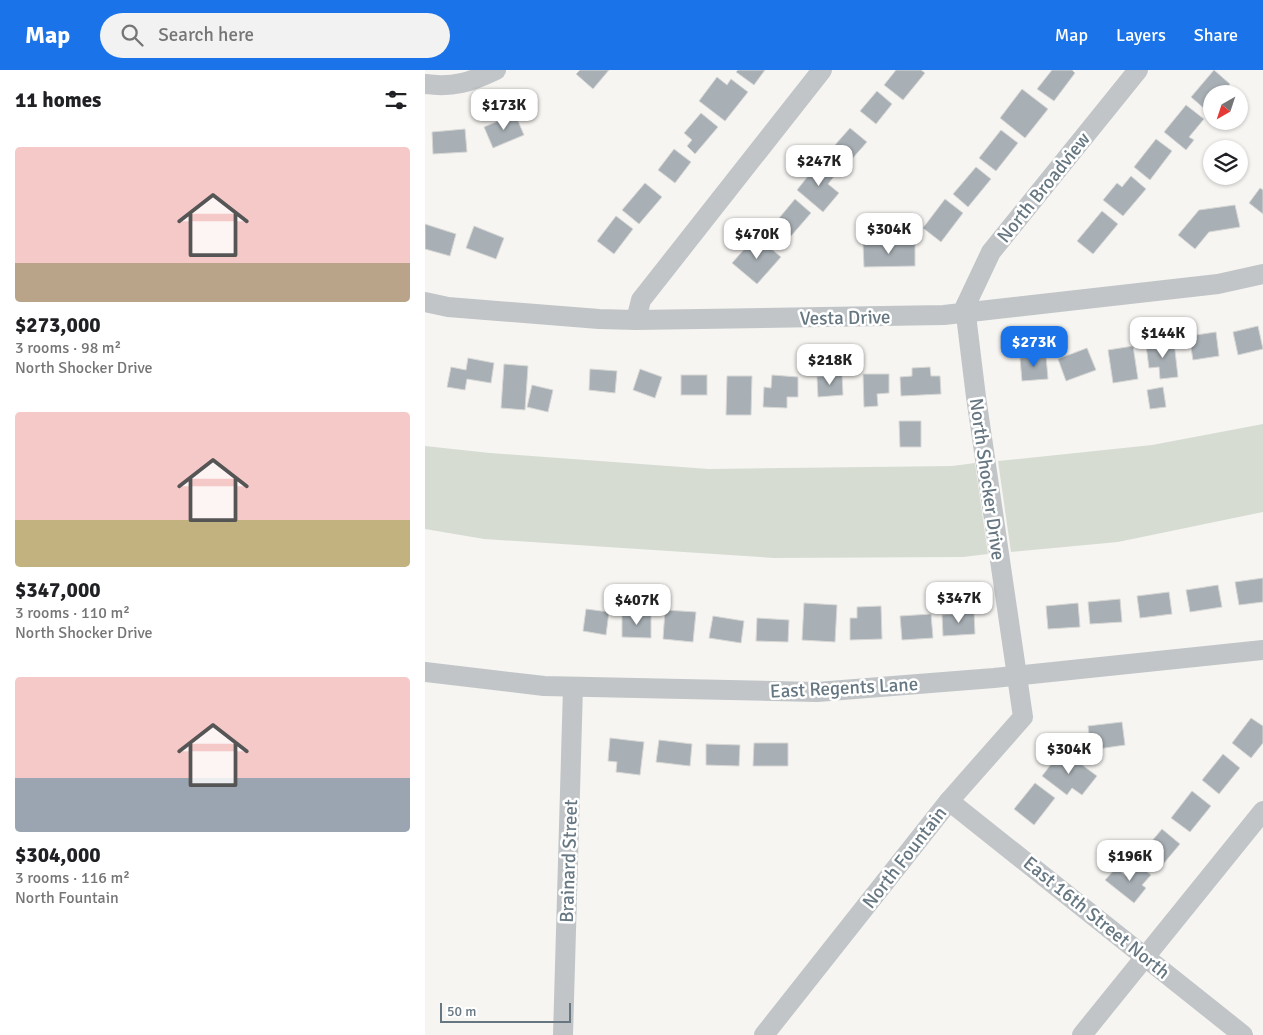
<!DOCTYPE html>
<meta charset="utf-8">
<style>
:root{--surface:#fff;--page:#f2f2f2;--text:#202124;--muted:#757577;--accent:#1a73e8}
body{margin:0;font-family:Signika,sans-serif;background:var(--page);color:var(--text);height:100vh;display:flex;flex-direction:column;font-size:19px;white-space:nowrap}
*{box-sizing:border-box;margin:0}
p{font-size:16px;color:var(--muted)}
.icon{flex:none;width:28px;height:28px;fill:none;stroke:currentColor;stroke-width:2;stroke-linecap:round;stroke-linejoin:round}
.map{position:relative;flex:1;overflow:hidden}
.drawer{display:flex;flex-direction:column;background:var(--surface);width:425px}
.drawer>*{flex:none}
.needle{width:32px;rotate:219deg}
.buttons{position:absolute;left:778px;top:15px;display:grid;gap:10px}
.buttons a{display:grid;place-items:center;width:45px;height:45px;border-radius:50%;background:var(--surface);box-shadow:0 1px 4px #0004;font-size:25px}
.scale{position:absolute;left:15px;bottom:12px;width:131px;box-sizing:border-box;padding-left:5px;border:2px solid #667782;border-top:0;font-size:14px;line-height:18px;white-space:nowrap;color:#667782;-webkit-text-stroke:4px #fff;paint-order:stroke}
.price{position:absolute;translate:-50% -42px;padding:0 11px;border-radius:10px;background:#fff;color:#222;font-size:16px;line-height:32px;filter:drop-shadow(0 1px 2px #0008)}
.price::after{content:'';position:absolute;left:50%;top:30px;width:15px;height:11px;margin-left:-8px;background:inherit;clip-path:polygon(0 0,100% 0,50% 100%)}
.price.active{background:var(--accent);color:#fff}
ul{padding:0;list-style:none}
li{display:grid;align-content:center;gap:10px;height:265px;padding:0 15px}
li span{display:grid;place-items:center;height:155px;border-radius:5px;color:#555}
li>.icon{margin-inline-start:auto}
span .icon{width:90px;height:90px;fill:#fffc;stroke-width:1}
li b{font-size:21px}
h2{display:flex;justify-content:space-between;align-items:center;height:60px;padding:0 15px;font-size:21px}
header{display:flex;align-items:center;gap:30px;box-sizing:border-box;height:70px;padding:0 25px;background:var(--accent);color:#fff}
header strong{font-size:24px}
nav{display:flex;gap:28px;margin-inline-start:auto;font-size:18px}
.search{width:350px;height:45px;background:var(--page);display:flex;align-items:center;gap:12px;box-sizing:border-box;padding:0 18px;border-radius:28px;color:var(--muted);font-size:19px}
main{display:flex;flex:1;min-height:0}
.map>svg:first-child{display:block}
.green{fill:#d7dcd3}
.building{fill:#a8b0b5;stroke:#d7d7d5}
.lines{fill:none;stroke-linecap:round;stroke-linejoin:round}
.minor{stroke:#c1c5c8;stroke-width:20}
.labels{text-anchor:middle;stroke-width:5;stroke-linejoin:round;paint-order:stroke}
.street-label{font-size:19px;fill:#667782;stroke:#fff}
</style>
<header>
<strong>Map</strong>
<div class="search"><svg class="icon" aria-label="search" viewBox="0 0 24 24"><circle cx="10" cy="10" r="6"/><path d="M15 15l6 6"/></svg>Search here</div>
<nav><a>Map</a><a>Layers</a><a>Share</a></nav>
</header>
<main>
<section class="drawer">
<h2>11 homes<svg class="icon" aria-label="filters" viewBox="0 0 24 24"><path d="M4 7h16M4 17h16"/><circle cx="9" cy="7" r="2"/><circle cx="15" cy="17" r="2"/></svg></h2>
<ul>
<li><span style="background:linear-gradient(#f6c9c9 75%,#b9a48a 0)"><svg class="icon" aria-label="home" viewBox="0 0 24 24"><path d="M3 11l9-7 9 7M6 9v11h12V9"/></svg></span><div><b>$273,000</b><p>3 rooms · 98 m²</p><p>North Shocker Drive</p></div></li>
<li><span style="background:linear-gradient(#f6c9c9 70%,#c2b280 0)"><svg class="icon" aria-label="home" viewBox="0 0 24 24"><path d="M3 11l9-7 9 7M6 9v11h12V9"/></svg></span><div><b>$347,000</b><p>3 rooms · 110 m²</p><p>North Shocker Drive</p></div></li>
<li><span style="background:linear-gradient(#f6c9c9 65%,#9aa5b1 0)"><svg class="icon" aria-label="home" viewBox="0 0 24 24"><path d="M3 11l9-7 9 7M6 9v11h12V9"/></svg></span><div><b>$304,000</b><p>3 rooms · 116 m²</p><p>North Fountain</p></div></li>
</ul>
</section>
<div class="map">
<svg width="838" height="965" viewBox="0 0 838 965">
<rect width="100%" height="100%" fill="#f6f5f2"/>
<g class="green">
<path d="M838 354V442L693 472 586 482 573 391 727 375Z"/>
<path d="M0 376 65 383 284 399 527 396 550 393 563 484 538 487 349 488 59 469 0 459Z"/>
</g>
<g class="building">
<path d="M155 0H184L168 19 151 4Z"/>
<path d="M313 0H340L329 15 311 2Z"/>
<path d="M471 0H496L500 3 478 30 459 15Z"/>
<path d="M627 0H647L650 3 629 31 612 19Z"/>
<path d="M789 0 805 14 796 24H786V36L782 41 766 27Z"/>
<path d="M292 7 302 15 306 9 323 22 300 51 274 31Z"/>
<path d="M597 19 623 39 600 68 575 48Z"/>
<path d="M452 21 467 34 451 54 435 41Z"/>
<path d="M761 35 779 49 764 67 769 70 761 80 739 62Z"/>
<path d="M276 43 293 57 270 84 262 76 267 70 259 63Z"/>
<path d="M90 44 99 65 68 78 59 57Z"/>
<path d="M425 58 442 72 418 99 402 84Z"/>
<path d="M40 59 42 82 8 84 7 62Z"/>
<path d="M576 60 593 73 571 101 554 88Z"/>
<path d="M731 69 747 81 725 110 709 97Z"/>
<path d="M249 79 266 92 250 113 233 100Z"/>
<path d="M395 91 411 104 403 114 414 123 398 142 372 120Z"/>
<path d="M551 97 566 109 543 137 528 124Z"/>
<path d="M706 106 721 119 698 146 678 130 692 113 697 117Z"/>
<path d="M220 113 237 127 214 154 197 140Z"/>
<path d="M835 118 838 120V144L824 133Z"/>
<path d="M370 129 386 143 366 166 350 153Z"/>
<path d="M520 129 538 143 516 172 498 158Z"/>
<path d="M810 135 815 157 784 162 770 179 753 165 774 140Z"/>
<path d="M677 141 693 154 668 184 652 171Z"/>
<path d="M191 146 208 159 189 184 172 171Z"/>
<path d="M0 154 31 164 25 186 0 179Z"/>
<path d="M49 156 79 168 71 189 41 178Z"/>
<path d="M331 166 356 187 332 214 307 193Z"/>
<path d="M490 173V196L439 197 438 174Z"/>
<path d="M833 256 838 279 813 285 808 262Z"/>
<path d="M791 262 794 286 768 290 764 266Z"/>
<path d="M749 272 753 307 735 309 734 297 724 298 721 275Z"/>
<path d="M708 276 713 309 688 313 683 280Z"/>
<path d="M662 278 671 300 641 311 633 289Z"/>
<path d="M621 286 623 309 597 311 595 288Z"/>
<path d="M43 288 69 293 66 313 42 309 40 320 22 317 26 297 41 300Z"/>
<path d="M79 294 103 296 100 340 76 338Z"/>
<path d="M505 297 506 306H515L516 324 476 326 475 307 487 306V298Z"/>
<path d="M165 299 192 301 190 323 164 320Z"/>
<path d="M215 299 237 307 230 328 208 320Z"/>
<path d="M438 304H464V323L452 324 453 336 439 337Z"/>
<rect x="256" y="305" width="26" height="20"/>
<path d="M347 305 373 307V327H362V338L338 337 339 317 346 318Z"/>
<path d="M417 305 418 325 393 327 392 307Z"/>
<path d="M302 306H327L326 345H301Z"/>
<path d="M107 315 128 320 123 342 102 337Z"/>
<path d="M738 317 741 337 725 339 722 320Z"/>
<path d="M474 351H496V377H475Z"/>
<path d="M838 508V532L814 535 810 512Z"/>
<path d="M793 515 797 537 765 542 761 520Z"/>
<path d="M744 522 747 544 715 548 712 526Z"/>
<path d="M695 529 697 552 665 554 663 532Z"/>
<path d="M379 533 412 535 410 572 377 570Z"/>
<path d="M653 533 655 557 623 559 621 536Z"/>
<path d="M456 536 457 569 425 570V548H432V537Z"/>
<path d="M161 539 184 542 181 565 158 561Z"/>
<path d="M240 540 271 542 268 572 238 569Z"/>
<path d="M549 542 550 564 518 566 517 545Z"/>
<path d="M197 544 226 545V568L197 567Z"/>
<path d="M506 544 508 568 477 570 475 546Z"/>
<path d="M288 546 319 551 316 573 284 568Z"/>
<path d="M332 548 364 550 363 572 331 571Z"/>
<path d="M826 648 838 656V673L826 688 807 673Z"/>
<path d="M697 652 700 675 666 680 663 656Z"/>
<path d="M185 668 219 672 215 705 191 702 192 692 183 691Z"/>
<path d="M234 670 267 674 265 696 231 692Z"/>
<path d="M329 673H363V696H328Z"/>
<path d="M281 674 315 675 314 696 281 695Z"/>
<path d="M637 680 672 706 657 725 647 718 642 725 617 706Z"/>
<path d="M798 684 815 698 794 724 777 710Z"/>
<path d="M610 713 630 728 609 755 589 739Z"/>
<path d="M767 721 786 736 765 762 746 748Z"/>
<path d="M737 759 755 774 734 799 716 784Z"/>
<path d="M711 793 726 805 717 815 721 818 709 833 680 810 691 798 701 806Z"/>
</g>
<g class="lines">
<g class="minor">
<path d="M0 14C28 18 46 12 71 0"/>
<path d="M0 232 23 237 174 249 211 250 519 245 793 214 838 204"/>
<path d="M211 250 216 230 397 0"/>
<path d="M0 602 119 616 392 622 569 608 838 580"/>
<path d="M524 731 818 965"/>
<path d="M138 965 148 617"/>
<path d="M339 965 524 731 598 647 551 327 540 237 566 182 713 0"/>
<path d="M657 965 838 741"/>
</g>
</g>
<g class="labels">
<g class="street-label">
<text transform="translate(618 117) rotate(-51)" y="7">North Broadview</text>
<text transform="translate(420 247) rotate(-1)" y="7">Vesta Drive</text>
<text transform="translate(563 409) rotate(82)" y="7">North Shocker Drive</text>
<text transform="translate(419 617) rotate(-3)" y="7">East Regents Lane</text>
<text transform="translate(479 787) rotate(-52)" y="7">North Fountain</text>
<text transform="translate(143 791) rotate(-88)" y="7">Brainard Street</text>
<text transform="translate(672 847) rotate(39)" y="7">East 16th Street North</text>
</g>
</g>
</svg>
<div class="buttons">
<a><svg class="needle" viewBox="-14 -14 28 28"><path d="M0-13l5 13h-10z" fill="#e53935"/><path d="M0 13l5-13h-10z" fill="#757577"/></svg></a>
<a><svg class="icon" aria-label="layers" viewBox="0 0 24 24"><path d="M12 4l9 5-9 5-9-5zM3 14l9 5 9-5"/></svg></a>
</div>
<div class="scale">50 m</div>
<b class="price" style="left:79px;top:61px">$173K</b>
<b class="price" style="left:394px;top:117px">$247K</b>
<b class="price" style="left:464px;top:185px">$304K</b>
<b class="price" style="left:332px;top:190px">$470K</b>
<b class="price" style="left:738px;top:289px">$144K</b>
<b class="price active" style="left:609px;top:298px">$273K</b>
<b class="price" style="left:405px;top:316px">$218K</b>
<b class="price" style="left:534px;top:554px">$347K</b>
<b class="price" style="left:212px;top:556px">$407K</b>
<b class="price" style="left:644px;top:705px">$304K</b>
<b class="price" style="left:705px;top:812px">$196K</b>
</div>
</main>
